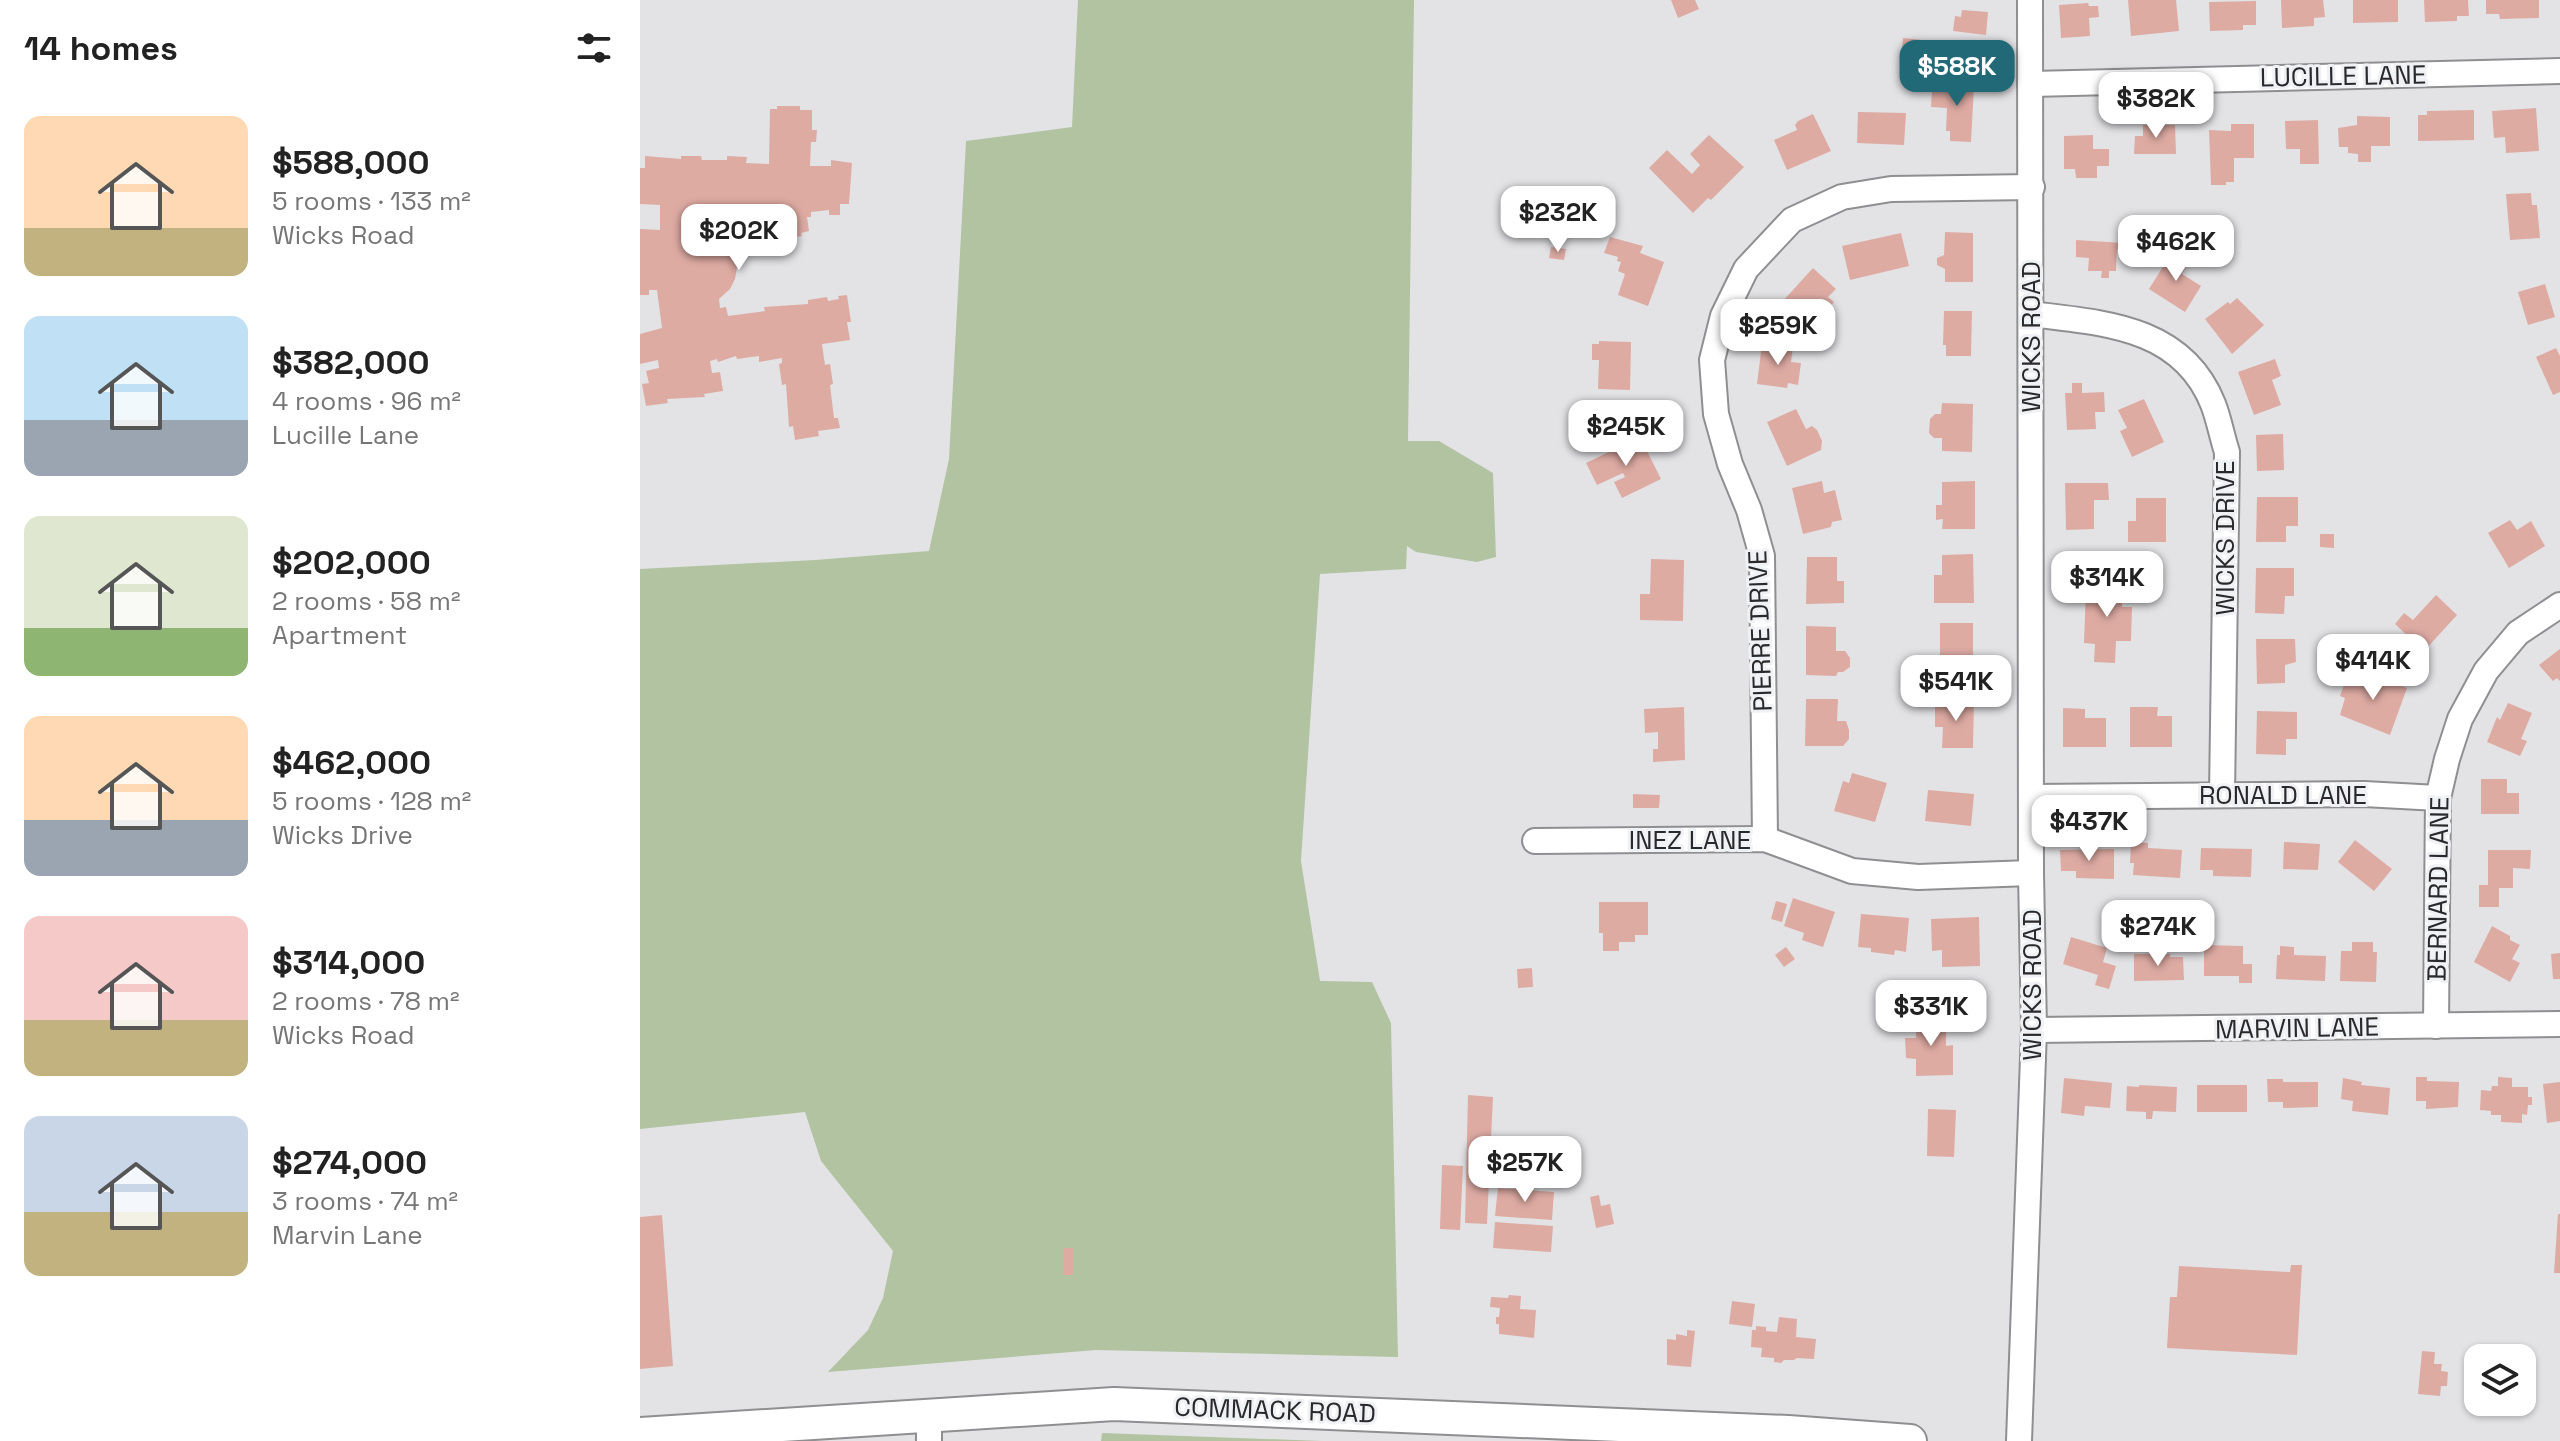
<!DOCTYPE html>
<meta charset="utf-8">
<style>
:root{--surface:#fff;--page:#f2f2f2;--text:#222;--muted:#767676;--accent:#216976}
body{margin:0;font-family:"Space Grotesk",sans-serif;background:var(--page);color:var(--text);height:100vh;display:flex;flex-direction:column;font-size:30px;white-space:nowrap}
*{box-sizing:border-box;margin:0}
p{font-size:26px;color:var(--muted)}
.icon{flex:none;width:44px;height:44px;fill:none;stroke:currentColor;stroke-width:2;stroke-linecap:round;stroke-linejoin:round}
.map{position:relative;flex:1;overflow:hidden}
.details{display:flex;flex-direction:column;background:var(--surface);width:640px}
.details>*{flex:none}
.buttons{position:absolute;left:1824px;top:1344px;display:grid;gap:16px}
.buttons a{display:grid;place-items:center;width:72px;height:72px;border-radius:16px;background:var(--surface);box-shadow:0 2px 6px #0004;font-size:40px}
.price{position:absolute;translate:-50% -68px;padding:0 18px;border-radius:16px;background:#fff;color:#222;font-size:26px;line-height:52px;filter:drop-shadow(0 2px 4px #0008)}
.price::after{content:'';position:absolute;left:50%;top:48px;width:24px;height:18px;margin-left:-12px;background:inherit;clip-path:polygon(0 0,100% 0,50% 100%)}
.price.active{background:var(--accent);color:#fff}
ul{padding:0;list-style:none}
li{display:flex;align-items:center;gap:24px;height:200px;padding:0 24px}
li span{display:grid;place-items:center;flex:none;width:224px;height:160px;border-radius:16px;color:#555}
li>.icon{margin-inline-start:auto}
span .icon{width:96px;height:96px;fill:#fffc;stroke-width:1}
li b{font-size:34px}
h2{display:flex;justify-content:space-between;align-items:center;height:96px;padding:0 24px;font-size:34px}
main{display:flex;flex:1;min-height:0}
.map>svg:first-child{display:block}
.green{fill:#b2c3a2}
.building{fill:#deaba3}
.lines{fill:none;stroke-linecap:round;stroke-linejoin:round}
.minor-casing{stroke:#8f8f92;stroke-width:28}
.major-casing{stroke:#8f8f92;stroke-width:36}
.minor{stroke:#fff;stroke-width:24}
.major{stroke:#fff;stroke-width:32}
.labels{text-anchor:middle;stroke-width:6;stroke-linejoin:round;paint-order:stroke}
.street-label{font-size:26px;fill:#29292b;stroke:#f0f1f4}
</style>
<main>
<section class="details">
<h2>14 homes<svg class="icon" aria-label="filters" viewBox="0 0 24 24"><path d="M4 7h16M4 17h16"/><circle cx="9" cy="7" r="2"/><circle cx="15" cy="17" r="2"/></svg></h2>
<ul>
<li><span style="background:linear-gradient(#ffd9b3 70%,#c2b280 0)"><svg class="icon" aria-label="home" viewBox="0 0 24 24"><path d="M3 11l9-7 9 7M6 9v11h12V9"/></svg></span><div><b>$588,000</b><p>5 rooms · 133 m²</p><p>Wicks Road</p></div></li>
<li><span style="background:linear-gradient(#bfe0f5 65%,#9aa5b1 0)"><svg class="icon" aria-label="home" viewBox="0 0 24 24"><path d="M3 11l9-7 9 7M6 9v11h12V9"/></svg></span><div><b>$382,000</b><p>4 rooms · 96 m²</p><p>Lucille Lane</p></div></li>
<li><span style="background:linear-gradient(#dfe7d0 70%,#8fb573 0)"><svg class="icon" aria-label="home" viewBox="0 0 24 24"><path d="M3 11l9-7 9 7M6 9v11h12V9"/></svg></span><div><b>$202,000</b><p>2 rooms · 58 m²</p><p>Apartment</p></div></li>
<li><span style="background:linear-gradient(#ffd9b3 65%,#9aa5b1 0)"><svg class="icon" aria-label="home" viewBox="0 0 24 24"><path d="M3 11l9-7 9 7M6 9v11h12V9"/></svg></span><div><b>$462,000</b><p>5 rooms · 128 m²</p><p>Wicks Drive</p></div></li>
<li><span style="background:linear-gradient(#f6c9c9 65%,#c2b280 0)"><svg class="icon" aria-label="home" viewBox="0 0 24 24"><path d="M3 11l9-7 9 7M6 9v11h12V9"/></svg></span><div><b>$314,000</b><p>2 rooms · 78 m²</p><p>Wicks Road</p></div></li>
<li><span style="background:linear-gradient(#c9d6e8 60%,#c2b280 0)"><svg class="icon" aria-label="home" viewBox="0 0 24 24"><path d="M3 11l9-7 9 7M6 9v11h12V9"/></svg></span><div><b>$274,000</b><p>3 rooms · 74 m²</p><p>Marvin Lane</p></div></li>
</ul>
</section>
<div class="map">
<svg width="1920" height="1441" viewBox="0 0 1920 1441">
<rect width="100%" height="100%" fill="#e3e3e6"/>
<g class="green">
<path d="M438 0H774L768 441H799L853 473 856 557 837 562 776 552 767 546 766 569 680 574 661 861 680 981 732 982 751 1023 758 1357 456 1350 188 1372 228 1330 243 1298 253 1251 181 1161 165 1112 0 1129V569L175 560 289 551 309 459 326 141 432 127Z"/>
<path d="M462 1433 682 1441H461Z"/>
</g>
<g class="building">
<path d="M1031 0H1055L1059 9 1038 18Z"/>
<path d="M1488 0H1536L1539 31 1491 36Z"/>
<path d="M1641 0H1683L1685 17 1674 18V26L1642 28Z"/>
<path d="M1713 0H1758V22L1713 23Z"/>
<path d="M1784 0H1828L1829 16H1817V21L1785 22Z"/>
<path d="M1846 0H1899V18L1860 19 1859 14H1846Z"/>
<path d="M1616 1V25H1603V30L1570 31 1569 2Z"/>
<path d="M1448 3 1449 6H1458L1459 17 1449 18 1450 36 1421 38 1419 5Z"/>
<path d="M1322 10 1348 12 1346 35 1313 31 1315 16 1321 17Z"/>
<path d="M1263 38 1282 40 1280 62 1261 60Z"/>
<path d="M1309 78 1331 79 1330 86H1334L1331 142 1310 141V131H1306L1307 108 1291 107 1292 90 1309 91Z"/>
<path d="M137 106H160V110H172V130H177L176 142H171L170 166H191V160L212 163 209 204H200V215H189V210L171 212V217H167L169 231 161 233 162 236 142 239 140 235 128 238 120 208 62 207 61 218 72 220 85 230 95 245 98 262 95 279 90 289 79 299 80 308 86 307 88 316 125 311 124 307 168 304V300L187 297 188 301 199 299 198 296 207 295 211 322H207L210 340 182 344 185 365 190 364 193 384 190 385 194 418H198L200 428 178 431 179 436 155 440 153 426 149 427 146 384 142 385 139 364 142 363V358L119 362V356L97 359 96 356 78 362 77 359 70 361 72 373 80 372 83 391 64 394 65 397 27 399 28 403 6 406 2 384 9 383 6 371 19 368 18 360 0 364V334L22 328 17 290H9V295H0V229L20 230V205L0 204V168H5V156L41 159V156H61L62 160H87V156L107 157 106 163 129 164 130 109H137Z"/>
<path d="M1896 108 1899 151 1866 153 1865 137 1854 138 1852 111Z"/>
<path d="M1834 110V140L1778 141V115H1787V111Z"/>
<path d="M1218 112 1266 113 1264 145 1217 143Z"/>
<path d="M1173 114 1191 151 1147 170 1134 140 1157 130 1155 125 1158 121Z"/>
<path d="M1717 116 1750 117V146H1731V162H1718V154L1708 153V147H1699L1698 128 1717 125Z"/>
<path d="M1678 120 1679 164H1660V149H1646L1645 121Z"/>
<path d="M1591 124H1614V158H1594V182H1586V185H1571L1569 130 1591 131Z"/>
<path d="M1503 125H1535L1536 154H1494L1495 136H1503Z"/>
<path d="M1069 135 1104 167 1071 200 1068 198 1053 213 1009 168 1027 150 1052 174 1060 165 1050 154Z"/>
<path d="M1453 135V149H1469V166H1457V178H1436L1435 169H1424V136Z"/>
<path d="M1891 193 1892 205H1897L1900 238 1870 240 1866 194Z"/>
<path d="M1305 232 1333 233V282H1305V269L1297 265V258L1304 255Z"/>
<path d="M1261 233 1269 266 1210 280 1202 246Z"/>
<path d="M970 237 1003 246 1000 253 1024 262 1008 306 978 295 985 274 978 271 981 262 977 261 978 257 964 253Z"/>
<path d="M1436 240 1484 243V249H1477L1476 271H1469V278H1461L1462 271H1448L1449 258 1436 257Z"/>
<path d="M911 247 926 249 924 260 909 258Z"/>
<path d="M1533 251 1550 261 1542 274 1561 286 1545 312 1509 289Z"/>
<path d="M1173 268 1196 289 1188 297 1194 302 1184 313 1178 308 1163 323 1141 303Z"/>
<path d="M1905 284 1915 317 1888 325 1878 292Z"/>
<path d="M1597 298 1624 325 1592 354 1565 319 1588 302 1590 304Z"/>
<path d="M1304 311H1332L1331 356H1306V345H1303Z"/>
<path d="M959 341 991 342 990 390 958 389 959 360H952V344H959Z"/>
<path d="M1122 344 1153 347 1151 362 1161 363 1158 385 1148 383 1147 388 1117 384Z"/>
<path d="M1916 348 1920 356V392L1913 395 1896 357Z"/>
<path d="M1635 359 1641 376 1632 380 1641 405 1614 415 1598 372Z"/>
<path d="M1432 383H1442V393L1464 392 1465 412H1455L1456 429 1427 430 1425 393H1432Z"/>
<path d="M1504 399 1524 442 1492 457 1480 431 1487 428 1478 410Z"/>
<path d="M1302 403 1333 404 1332 452 1302 451V438H1294L1289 433 1290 419 1295 414H1301Z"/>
<path d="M1156 409 1166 429 1172 426 1177 430 1182 441 1181 450 1147 466 1127 422Z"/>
<path d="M1643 434 1644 470 1617 471 1616 435Z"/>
<path d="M1000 437 1021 479 982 498 974 482 985 477 983 473 957 485 946 463Z"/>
<path d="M1182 481 1184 493 1195 490 1202 520 1192 522 1191 527 1163 534 1152 488Z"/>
<path d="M1335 481V529H1302L1303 519 1296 520V505H1302V482Z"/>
<path d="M1425 483H1468L1469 500H1454V529L1426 530Z"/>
<path d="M1617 497H1658V526H1646V542H1616Z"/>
<path d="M1496 498H1526V542H1488V521H1496Z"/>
<path d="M1870 520 1877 530 1891 521 1905 546 1869 568 1848 533Z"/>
<path d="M1680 534H1694V548L1680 547Z"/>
<path d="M1333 554 1334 603H1294V575H1302V555Z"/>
<path d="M1167 557H1197V581H1204V603L1166 604Z"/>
<path d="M1011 559 1044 560 1043 621 1000 620V594H1010Z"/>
<path d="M1616 568H1654V596H1645L1644 614 1615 613Z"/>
<path d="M1458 578 1483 579 1482 607H1492L1491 641H1476L1475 663 1454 662 1455 644 1444 643 1446 589 1457 590Z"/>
<path d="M1796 595 1817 615 1784 651 1755 624 1764 613 1773 620Z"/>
<rect x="1300" y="623" width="33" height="60"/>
<path d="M1166 626 1196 627V651H1205L1210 658V667L1203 672H1198L1196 676 1166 675Z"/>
<path d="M1616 639H1655L1656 662 1645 665V683L1617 684Z"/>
<path d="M1920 649V681L1917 678 1913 681 1899 665Z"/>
<path d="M1723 673 1767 688 1750 735 1700 715 1705 698 1700 696 1705 682 1714 684 1715 678 1722 680Z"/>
<path d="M1166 699H1198L1197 721H1206L1209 730V739L1203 746H1165Z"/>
<path d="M1302 700H1334L1333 748H1302L1303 727H1295V703H1302Z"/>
<path d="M1868 703 1892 713 1881 739 1887 741 1880 756 1847 742 1857 717 1860 720Z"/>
<path d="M1044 707 1045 760 1013 762V749H1018V732L1005 733 1004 709Z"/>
<path d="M1490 707H1518L1517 716H1532V747H1490Z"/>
<path d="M1423 708 1445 709V718H1466V747H1423Z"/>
<path d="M1617 711 1657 712V739H1646V755L1616 754Z"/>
<path d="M1212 773 1247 783 1235 822 1194 811 1203 781 1209 783Z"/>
<path d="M1841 779H1867V793H1879V814H1841Z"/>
<path d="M1288 790 1334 794 1331 826 1285 821Z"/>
<path d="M993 794 1020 795 1019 808H993Z"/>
<path d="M1715 840 1752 869 1734 891 1698 862Z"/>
<path d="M1491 842 1508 843V848L1542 850 1540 878 1493 875 1494 863H1490Z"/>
<path d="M1644 842 1680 844 1678 870 1643 869Z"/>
<path d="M1561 848 1612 849 1611 877 1573 876V870H1560Z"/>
<path d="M1474 849V879L1436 878V871H1421L1420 850Z"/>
<path d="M1848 850H1891L1890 869 1873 868V888H1859V907H1839V885H1848Z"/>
<path d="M1153 898 1195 912 1183 947 1162 940 1164 933 1144 926Z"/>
<path d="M1136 901 1147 904 1142 922 1131 919Z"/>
<path d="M959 902H1008V935H995V942H979V951H963V933H959Z"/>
<path d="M1221 914 1269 918 1266 952 1255 950 1254 955 1231 952V948L1218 947Z"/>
<rect x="1529" y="916" width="20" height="22"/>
<path d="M1339 917 1340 966 1302 967V950L1292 951 1291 919Z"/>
<path d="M1852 926 1870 936V940L1880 945 1872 959 1880 963 1870 982 1834 962Z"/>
<path d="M1431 937 1467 948 1463 962 1476 966 1469 989 1455 985 1458 975 1423 964Z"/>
<path d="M1712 942H1733V952H1737L1736 982 1700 981 1701 951H1712Z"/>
<path d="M1564 945 1603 946V964H1612V983H1599V976H1564Z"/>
<path d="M1640 946 1654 947V955L1686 956 1685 981 1636 979 1637 955H1640Z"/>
<path d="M1146 947 1155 959 1144 967 1135 955Z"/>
<path d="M1920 953V979H1913L1911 954Z"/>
<path d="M1494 954H1530V957H1543L1544 980 1494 981Z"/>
<path d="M892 968 893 987 878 988 877 969Z"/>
<path d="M1276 1017H1306V1046L1313 1045V1075L1276 1076V1059L1266 1058 1265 1038H1276Z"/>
<path d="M1776 1077H1787V1081L1819 1082 1818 1107 1786 1109V1101H1776Z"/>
<path d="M1858 1077 1872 1078V1087H1888V1097H1892V1105H1888L1887 1115 1882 1114V1123L1861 1122V1115H1851V1111L1840 1110 1841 1090 1851 1091 1852 1086H1858Z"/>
<path d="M1424 1078 1472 1083 1470 1108 1445 1106 1444 1116 1421 1113Z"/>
<path d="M1703 1078 1722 1082 1721 1085 1750 1088 1748 1115 1712 1111 1713 1101 1701 1099Z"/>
<path d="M1627 1079H1643V1082H1678V1107L1643 1108V1102H1628Z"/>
<path d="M1920 1082V1121L1907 1123 1903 1084Z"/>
<path d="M1499 1085 1537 1087 1536 1112 1513 1111 1512 1119H1506V1112L1486 1111 1487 1086 1499 1087Z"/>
<rect x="1557" y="1085" width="50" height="27"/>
<path d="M828 1095 853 1097 847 1224 825 1223Z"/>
<path d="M1288 1109 1316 1110 1314 1157 1287 1156Z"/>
<path d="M802 1165 823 1166 820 1230 800 1229Z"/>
<path d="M858 1188 914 1192 912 1220 855 1216Z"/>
<path d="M959 1195 961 1206 970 1204 974 1224 956 1228 950 1197Z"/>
<path d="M1918 1214H1920V1273H1914Z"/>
<path d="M22 1215 33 1366 0 1369V1217Z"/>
<path d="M855 1222 913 1226 911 1252 853 1248Z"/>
<rect x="423" y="1248" width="10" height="27"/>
<path d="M1651 1265H1662L1657 1355 1527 1348 1530 1297H1537L1539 1266 1650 1272Z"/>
<path d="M869 1295 881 1296 880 1309 896 1310 894 1338 859 1334V1324H856V1317H859L860 1308 850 1307 851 1297 868 1298Z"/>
<path d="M1092 1301 1115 1304 1112 1327 1089 1324Z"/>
<path d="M1139 1317 1157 1319 1156 1337 1176 1339 1174 1359 1157 1358 1154 1360H1144L1141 1363 1134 1362V1358L1121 1357 1122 1348 1111 1347 1112 1330H1116V1326L1126 1327V1331L1137 1332Z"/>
<path d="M1047 1330 1055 1331 1051 1367 1027 1365V1339L1036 1340V1334L1047 1336Z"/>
<path d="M1782 1351 1795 1352 1794 1364H1802L1801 1371 1808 1372 1807 1386H1801L1800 1396 1778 1394Z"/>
<path d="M1851 1353 1892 1356 1891 1391H1882V1358H1851Z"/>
</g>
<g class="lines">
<defs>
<g id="minor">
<path d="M1390 84 1920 71"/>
<path d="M1391 314C1463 323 1542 326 1573 404 1579 419 1582 437 1587 452L1582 794"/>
<path d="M1393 797 1724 794 1798 798"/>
<path d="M1125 839 1122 556 1109 510 1090 464 1076 414 1072 360 1083 316 1106 269 1152 220 1202 197 1251 189 1392 187"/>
<path d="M895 841 1125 839 1212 871 1278 877 1391 873"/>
<path d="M1796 1026 1798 798 1807 759 1820 719 1846 671 1878 633 1920 605"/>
<path d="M1394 1030 1920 1024"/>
<path d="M289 1441V1415"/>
<path d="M1379 1441 1394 1030 1391 873 1390 0"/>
</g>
<path id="major" d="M0 1434 474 1404 1148 1432 1270 1441"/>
</defs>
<use href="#minor" class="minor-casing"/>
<use href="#major" class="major-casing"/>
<use href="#minor" class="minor"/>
<use href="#major" class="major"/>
</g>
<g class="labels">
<g class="street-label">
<text transform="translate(1703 76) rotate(-1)" y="9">LUCILLE LANE</text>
<text transform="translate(1391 337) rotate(-90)" y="9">WICKS ROAD</text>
<text transform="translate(1585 538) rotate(-90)" y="9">WICKS DRIVE</text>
<text transform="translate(1120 631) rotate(-92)" y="9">PIERRE DRIVE</text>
<text x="1643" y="804">RONALD LANE</text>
<text x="1050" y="849">INEZ LANE</text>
<text transform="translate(1798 889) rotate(-89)" y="9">BERNARD LANE</text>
<text transform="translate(1392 985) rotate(-90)" y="9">WICKS ROAD</text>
<text transform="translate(1657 1028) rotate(-1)" y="9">MARVIN LANE</text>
<text transform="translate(635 1410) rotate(2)" y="9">COMMACK ROAD</text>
</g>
</g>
</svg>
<div class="buttons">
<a><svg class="icon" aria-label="layers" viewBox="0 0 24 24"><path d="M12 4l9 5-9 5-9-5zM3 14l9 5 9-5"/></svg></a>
</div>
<b class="price active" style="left:1317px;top:108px">$588K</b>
<b class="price" style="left:1516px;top:140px">$382K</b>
<b class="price" style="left:918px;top:254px">$232K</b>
<b class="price" style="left:99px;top:272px">$202K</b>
<b class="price" style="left:1536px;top:283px">$462K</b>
<b class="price" style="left:1138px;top:367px">$259K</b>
<b class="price" style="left:986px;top:468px">$245K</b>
<b class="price" style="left:1467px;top:619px">$314K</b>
<b class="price" style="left:1733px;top:702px">$414K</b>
<b class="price" style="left:1316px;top:723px">$541K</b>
<b class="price" style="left:1449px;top:863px">$437K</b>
<b class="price" style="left:1518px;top:968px">$274K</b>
<b class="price" style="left:1291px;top:1048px">$331K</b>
<b class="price" style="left:885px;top:1204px">$257K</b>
</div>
</main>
